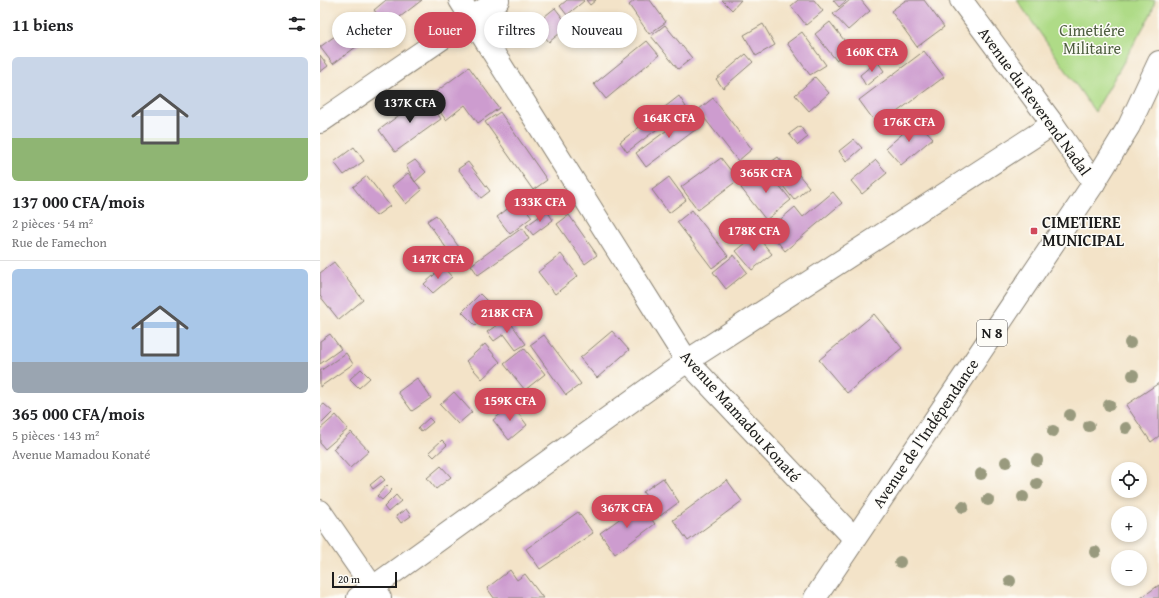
<!DOCTYPE html>
<html lang="fr">
<meta charset="utf-8">
<style>
:root{--surface:#fff;--page:#f6f6f6;--text:#202124;--muted:#757577;--line:#e0e0e0;--accent:#d1495b}
body{margin:0;font-family:"Gentium Book Plus",serif;background:var(--page);color:var(--text);height:100vh;display:flex;flex-direction:column;font-size:15px;white-space:nowrap}
*{box-sizing:border-box;margin:0}
p{font-size:13px;color:var(--muted)}
.icon{flex:none;width:22px;height:22px;fill:none;stroke:currentColor;stroke-width:2;stroke-linecap:round;stroke-linejoin:round}
.map{position:relative;flex:1;overflow:hidden}
.details{display:flex;flex-direction:column;background:var(--surface);width:320px}
.details>*{flex:none}
.hud{position:absolute;left:12px;top:12px;width:380px;height:36px;display:flex;gap:8px}
.tools{position:absolute;left:791px;top:462px;display:grid;gap:8px}
.tools a{display:grid;place-items:center;width:36px;height:36px;border-radius:50%;background:var(--surface);box-shadow:0 2px 6px #0003;font-size:20px}
.scale{position:absolute;left:12px;bottom:10px;width:65px;box-sizing:border-box;padding-left:4px;border:2px solid #1c1c1c;border-top:0;font-size:11px;line-height:14px;white-space:nowrap;color:#1c1c1c;-webkit-text-stroke:3px #fdfcf7;paint-order:stroke}
.price{position:absolute;translate:-50% -34px;padding:0 9px;border-radius:14px;background:var(--accent);color:#fff;font-size:13px;line-height:26px;filter:drop-shadow(0 1px 2px #0008)}
.price::after{content:'';position:absolute;left:50%;top:24px;width:12px;height:9px;margin-left:-6px;background:inherit;clip-path:polygon(0 0,100% 0,50% 100%)}
.price.selected{background:#222;color:#fff}
ul{padding:0;list-style:none}
li{display:grid;align-content:center;gap:8px;height:212px;padding:0 12px}
li+li{border-top:1px solid var(--line)}
li span{display:grid;place-items:center;height:124px;border-radius:6px;color:#555}
li>.icon{margin-inline-start:auto}
span .icon{width:72px;height:72px;fill:#fffc;stroke-width:1}
li b{font-size:17px}
h2{display:flex;justify-content:space-between;align-items:center;height:48px;padding:0 12px;font-size:17px}
.pill{padding:0 14px;border-radius:18px;background:var(--surface);box-shadow:0 2px 6px #0003;font-size:14px;line-height:36px}
.pill.selected{background:var(--accent);color:#fff}
main{display:flex;flex:1;min-height:0}
.map>svg:first-child{display:block}
.green{fill:#afdb87;stroke:#667c52}
.building{fill:#cd9ccf}
.lines{fill:none;stroke-linecap:round;stroke-linejoin:round}
.minor-casing{stroke:#888072;stroke-width:24}
.highway-casing{stroke:#888072;stroke-width:24}
.minor{stroke:#fff;stroke-width:22}
.highway{stroke:#fff;stroke-width:22}
.tree{fill:#999a7e}
.poi-dot{fill:#d1495b;stroke:#fdfcf7;stroke-width:1.5}
.labels{text-anchor:middle;stroke-width:3;stroke-linejoin:round;paint-order:stroke}
.shield{fill:#fdfcf7;stroke:#605f5e;stroke-width:1}
.shield-label{font-size:15px;font-weight:bold;fill:#1c1c1c}
.park-label{font-size:16px;fill:#4f5f41;stroke:#fdfcf7}
.street-label{font-size:16px;fill:#1c1c1c;stroke:#fdfcf7}
.poi-label{font-size:16px;font-weight:bold;fill:#1c1c1c;stroke:#fdfcf7;text-anchor:start}
</style>
<main>
<section class="details">
<h2>11 biens<svg class="icon" aria-label="filters" viewBox="0 0 24 24"><path d="M4 7h16M4 17h16"/><circle cx="9" cy="7" r="2"/><circle cx="15" cy="17" r="2"/></svg></h2>
<ul>
<li><span style="background:linear-gradient(#c9d6e8 65%,#8fb573 0)"><svg class="icon" aria-label="home" viewBox="0 0 24 24"><path d="M3 11l9-7 9 7M6 9v11h12V9"/></svg></span><div><b>137 000 CFA/mois</b><p>2 pièces · 54 m²</p><p>Rue de Famechon</p></div></li>
<li><span style="background:linear-gradient(#a9c7e8 75%,#9aa5b1 0)"><svg class="icon" aria-label="home" viewBox="0 0 24 24"><path d="M3 11l9-7 9 7M6 9v11h12V9"/></svg></span><div><b>365 000 CFA/mois</b><p>5 pièces · 143 m²</p><p>Avenue Mamadou Konaté</p></div></li>
</ul>
</section>
<div class="map">
<svg width="839" height="598" viewBox="0 0 839 598">
<rect width="100%" height="100%" fill="#fdfcf7"/>
<filter id="ink" filterUnits="userSpaceOnUse"><feTurbulence type="fractalNoise" baseFrequency=".025" numOctaves="2"/><feDisplacementMap in="SourceGraphic" scale="8" xChannelSelector="R" yChannelSelector="G"/><feConvolveMatrix kernelMatrix="1 2 1 2 8 2 1 2 1" color-interpolation-filters="sRGB"/></filter>
<filter id="wash" filterUnits="userSpaceOnUse"><feTurbulence type="fractalNoise" baseFrequency=".012" numOctaves="4" result="noise"/><feDisplacementMap in="SourceGraphic" scale="16" xChannelSelector="R" yChannelSelector="G"/><feGaussianBlur stdDeviation="0.9" result="paint"/><feColorMatrix in="noise" values="0 0 0 0 0 0 0 0 0 0 0 0 0 0 0 0 0 1.4 0 .05"/><feComposite in="paint" operator="in"/></filter>
<g filter="url(#wash)">
<rect width="100%" height="100%" fill="#f3e3c8"/>
<path class="green" d="M697 0H835L832 12 775 112Z"/>
<g id="blocks">
<g class="building">
<path d="M66 0H102L67 27 54 10Z"/>
<path d="M247 0H263L264 1 247 15 240 6Z"/>
<path d="M266 0H276L270 5Z"/>
<path d="M315 0H330L346 22 329 34 309 5Z"/>
<path d="M402 0H421L412 10Z"/>
<path d="M478 0H494L503 11 486 25 471 6Z"/>
<path d="M513 0H527L519 7Z"/>
<path d="M530 0H541L550 11 528 30 513 14Z"/>
<path d="M586 0H604L624 27 597 47 571 11Z"/>
<path d="M235 8 249 26 229 42 215 24Z"/>
<path d="M50 13 62 27 53 35 40 21Z"/>
<path d="M31 16 48 38 13 64 0 47 19 33 16 28Z"/>
<path d="M510 22 531 49 516 60 495 34Z"/>
<path d="M443 24 455 45 436 56 424 35Z"/>
<path d="M345 25 372 58 358 69 331 36Z"/>
<path d="M482 32 506 65 490 75 467 43Z"/>
<path d="M327 41 339 55 286 99 274 84Z"/>
<path d="M604 51 624 77 558 126 539 100Z"/>
<path d="M426 54 433 62 403 88 396 79Z"/>
<path d="M0 55 8 66 0 72Z"/>
<path d="M557 61 564 71 546 86 540 75Z"/>
<path d="M149 67 179 108 158 123 145 105 126 120 109 97Z"/>
<path d="M495 77 509 93 489 111 475 95Z"/>
<path d="M105 96 121 119 75 152 59 130Z"/>
<path d="M359 96 366 107 307 152 300 142Z"/>
<path d="M393 98 432 149 418 161 378 110Z"/>
<path d="M373 111 383 124 326 167 316 153Z"/>
<path d="M180 112 227 180 213 190 165 122Z"/>
<path d="M597 121 613 138 581 165 566 148Z"/>
<path d="M480 126 488 137 478 145 469 134Z"/>
<path d="M534 139 542 148 526 162 519 151Z"/>
<path d="M34 147 44 161 24 175 14 162Z"/>
<path d="M458 157 471 173 460 181 447 165Z"/>
<path d="M401 158 418 180 378 210 361 187Z"/>
<path d="M95 160 106 172 95 182 86 166Z"/>
<path d="M556 160 567 173 542 194 531 181Z"/>
<path d="M148 162 170 191 161 198 138 169Z"/>
<path d="M445 168 471 200 446 220 421 188Z"/>
<path d="M88 173 102 190 86 204 72 186Z"/>
<path d="M478 174 489 187 474 200 463 186Z"/>
<path d="M47 176 70 206 56 216 33 187Z"/>
<path d="M349 177 366 200 349 213 332 190Z"/>
<path d="M513 192 522 203 465 251 448 230 475 207 483 217Z"/>
<path d="M199 200 212 217 190 234 177 217Z"/>
<path d="M372 210 408 256 392 268 357 222Z"/>
<path d="M227 211 233 220 213 235 206 226Z"/>
<path d="M116 215 141 250 132 256 107 221Z"/>
<path d="M249 215 277 255 265 264 237 224Z"/>
<path d="M202 228 209 239 158 275 151 265Z"/>
<path d="M436 235 452 254 432 270 416 251Z"/>
<path d="M241 254 258 276 235 294 218 272Z"/>
<path d="M414 255 427 272 406 289 393 272Z"/>
<path d="M14 262 43 300 19 320 0 296V273Z"/>
<path d="M123 267 132 277 113 293 104 284Z"/>
<path d="M160 294 174 308 156 326 142 312Z"/>
<path d="M554 314 582 348 527 393 499 360Z"/>
<path d="M187 318 206 344 196 350 184 334 174 341 167 332Z"/>
<path d="M292 331 309 350 277 378 260 358Z"/>
<path d="M10 334 21 349 0 364V341Z"/>
<path d="M224 335 261 384 246 395 210 345Z"/>
<path d="M165 344 180 362 162 379 146 361Z"/>
<path d="M204 348 225 374 205 390 184 364Z"/>
<path d="M26 353 33 364 0 387V371Z"/>
<path d="M41 369 50 378 39 388 30 379Z"/>
<path d="M97 378 111 398 92 411 78 392Z"/>
<path d="M839 383V436L831 442 806 405Z"/>
<path d="M134 392 152 412 138 424 120 405Z"/>
<path d="M4 404 13 412 0 425V407Z"/>
<path d="M192 405 207 425 189 440 173 420Z"/>
<path d="M16 415 28 429 5 449 0 443V429Z"/>
<path d="M109 418 113 422 101 432 98 428Z"/>
<path d="M31 432 49 451 30 468 13 449Z"/>
<path d="M122 440 127 445 114 457 109 452Z"/>
<path d="M121 466 131 477 116 489 107 478Z"/>
<path d="M61 476 65 480 53 489 50 485Z"/>
<path d="M343 478 359 502 340 516 323 492Z"/>
<path d="M407 480 422 501 368 541 353 520Z"/>
<path d="M67 485 72 490 62 500 57 496Z"/>
<path d="M76 495 81 501 68 512 64 507Z"/>
<path d="M320 504 335 524 295 554 280 533Z"/>
<path d="M86 509 91 516 81 523 76 516Z"/>
<path d="M258 512 273 533 220 569 206 549Z"/>
<path d="M190 570 197 580 205 574 223 598H174L167 588Z"/>
<path d="M839 585V598H821Z"/>
</g>
</g>
</g>
<g filter="url(#ink)">
<use href="#blocks" fill-opacity="0" stroke="#888072" stroke-width="1"/>
<g class="lines">
<defs>
<g id="minor">
<path d="M140 0 367 361 534 538"/>
<path d="M641 0 733 124 774 183"/>
<path d="M0 122 178 0"/>
<path d="M0 511 60 598"/>
<path d="M38 598 367 361 733 124"/>
</g>
<path id="highway" d="M495 598 774 183 809 126 839 62"/>
</defs>
<use href="#minor" class="minor-casing"/>
<use href="#highway" class="highway-casing"/>
<use href="#minor" class="minor"/>
<use href="#highway" class="highway"/>
</g>
<g class="tree">
<circle cx="810" cy="343" r="6"/>
<circle cx="813" cy="375" r="6"/>
<circle cx="789" cy="405" r="6"/>
<circle cx="750" cy="415" r="6"/>
<circle cx="769" cy="426" r="6"/>
<circle cx="806" cy="428" r="6"/>
<circle cx="733" cy="431" r="6"/>
<circle cx="717" cy="460" r="6"/>
<circle cx="686" cy="462" r="6"/>
<circle cx="661" cy="474" r="6"/>
<circle cx="717" cy="484" r="6"/>
<circle cx="703" cy="497" r="6"/>
<circle cx="668" cy="500" r="6"/>
<circle cx="643" cy="507" r="6"/>
<circle cx="775" cy="552" r="6"/>
<circle cx="580" cy="562" r="6"/>
<circle cx="690" cy="581" r="6"/>
</g>
</g>
<rect class="poi-dot" x="710" y="227" width="8" height="8" rx="2"/>
<g class="labels">
<rect class="shield" x="657" y="320" width="30" height="26" rx="3"/>
<g class="shield-label">
<text x="672" y="338">N 8</text>
</g>
<g class="park-label">
<text x="772" y="36">Cimetiére<tspan x="772" dy="18">Militaire</tspan></text>
</g>
<g class="street-label">
<text transform="translate(715 101) rotate(54)" y="6">Avenue du Reverend Nadal</text>
<text transform="translate(421 416) rotate(48)" y="6">Avenue Mamadou Konaté</text>
<text transform="translate(605 433) rotate(-56)" y="6">Avenue de l'Indépendance</text>
</g>
<g class="poi-label">
<text x="722" y="228">CIMETIERE<tspan x="722" dy="18">MUNICIPAL</tspan></text>
</g>
</g>
</svg>
<div class="tools">
<a><svg class="icon" aria-label="locate" viewBox="0 0 24 24"><circle cx="12" cy="12" r="6"/><path d="M12 2v4M12 18v4M2 12h4M18 12h4"/></svg></a>
<a>+</a>
<a>−</a>
</div>
<div class="scale">20 m</div>
<b class="price" style="left:552px;top:73px">160K CFA</b>
<b class="price selected" style="left:90px;top:124px">137K CFA</b>
<b class="price" style="left:349px;top:139px">164K CFA</b>
<b class="price" style="left:589px;top:143px">176K CFA</b>
<b class="price" style="left:446px;top:194px">365K CFA</b>
<b class="price" style="left:220px;top:223px">133K CFA</b>
<b class="price" style="left:434px;top:252px">178K CFA</b>
<b class="price" style="left:118px;top:280px">147K CFA</b>
<b class="price" style="left:187px;top:334px">218K CFA</b>
<b class="price" style="left:190px;top:422px">159K CFA</b>
<b class="price" style="left:307px;top:529px">367K CFA</b>
<div class="hud">
<a class="pill">Acheter</a>
<a class="pill selected">Louer</a>
<a class="pill">Filtres</a>
<a class="pill">Nouveau</a>
</div>
</div>
</main>
